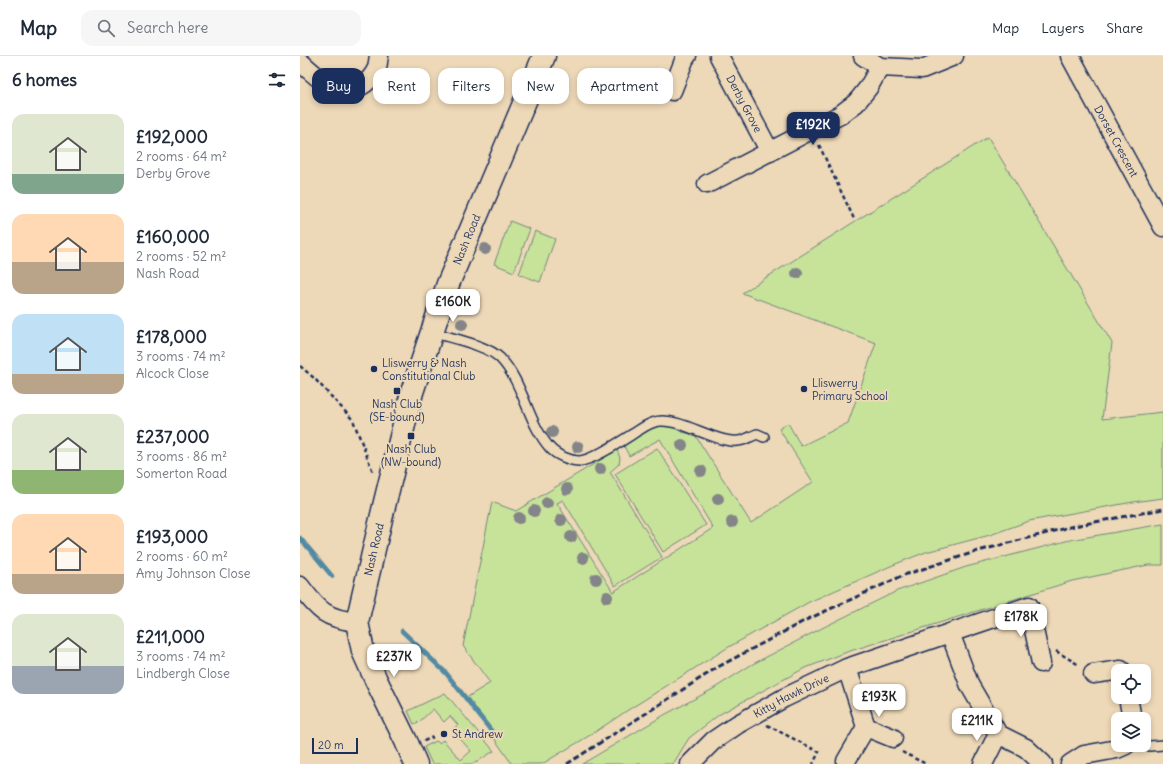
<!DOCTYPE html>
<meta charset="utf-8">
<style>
:root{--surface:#fff;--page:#f6f6f7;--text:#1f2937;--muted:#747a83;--line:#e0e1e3;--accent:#1b2f5e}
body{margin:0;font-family:Delius,sans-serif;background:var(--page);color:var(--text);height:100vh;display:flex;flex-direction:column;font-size:15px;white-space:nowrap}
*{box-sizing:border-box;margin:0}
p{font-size:13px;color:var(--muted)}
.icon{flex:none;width:22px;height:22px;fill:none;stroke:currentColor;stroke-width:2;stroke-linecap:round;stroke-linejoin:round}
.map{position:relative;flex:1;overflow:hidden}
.panel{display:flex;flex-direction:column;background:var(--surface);width:300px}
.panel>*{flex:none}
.guide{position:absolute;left:12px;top:12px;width:380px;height:36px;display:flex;gap:8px}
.fabs{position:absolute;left:811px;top:608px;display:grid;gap:8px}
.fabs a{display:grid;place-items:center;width:40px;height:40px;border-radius:8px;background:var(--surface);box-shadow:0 2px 6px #0003;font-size:20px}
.scale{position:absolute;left:12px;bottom:10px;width:46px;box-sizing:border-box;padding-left:4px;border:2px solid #1b2f5e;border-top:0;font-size:11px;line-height:14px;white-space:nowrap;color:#1b2f5e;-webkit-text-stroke:3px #edd8b7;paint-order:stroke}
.price{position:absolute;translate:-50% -34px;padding:0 9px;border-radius:8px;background:#fff;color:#222;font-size:13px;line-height:26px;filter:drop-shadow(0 1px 2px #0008)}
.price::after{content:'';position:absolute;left:50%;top:24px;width:12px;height:9px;margin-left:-6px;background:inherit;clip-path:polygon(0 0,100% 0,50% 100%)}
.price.selected{background:var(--accent);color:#fff}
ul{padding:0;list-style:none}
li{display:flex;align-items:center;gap:12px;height:100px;padding:0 12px}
li span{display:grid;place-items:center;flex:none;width:112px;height:80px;border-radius:12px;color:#555}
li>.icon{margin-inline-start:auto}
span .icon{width:48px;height:48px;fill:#fffc;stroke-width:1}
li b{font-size:17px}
h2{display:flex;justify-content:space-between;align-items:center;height:48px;padding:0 12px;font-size:17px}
.chip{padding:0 14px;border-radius:12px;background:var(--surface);box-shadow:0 2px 6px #0003;font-size:14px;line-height:36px}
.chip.selected{background:var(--accent);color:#fff}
header{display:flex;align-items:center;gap:24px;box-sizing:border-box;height:56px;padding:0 20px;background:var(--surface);border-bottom:1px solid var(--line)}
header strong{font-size:19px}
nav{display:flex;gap:22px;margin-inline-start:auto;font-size:14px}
.search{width:280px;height:36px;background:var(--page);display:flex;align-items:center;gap:10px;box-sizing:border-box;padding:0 14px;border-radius:12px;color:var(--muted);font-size:15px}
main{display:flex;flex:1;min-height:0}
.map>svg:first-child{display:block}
.green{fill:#c7e299;stroke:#71887c}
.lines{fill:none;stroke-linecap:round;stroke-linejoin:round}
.stream{stroke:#528aa3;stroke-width:4.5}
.lane-casing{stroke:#1b2f5e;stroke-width:12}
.street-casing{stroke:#1b2f5e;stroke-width:21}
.secondary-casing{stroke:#1b2f5e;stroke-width:25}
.path{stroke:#1b2f5e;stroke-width:2.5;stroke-dasharray:4 3;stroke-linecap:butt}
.lane{stroke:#edd8b7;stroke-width:9}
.street{stroke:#edd8b7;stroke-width:18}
.secondary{stroke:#edd8b7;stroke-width:22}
.rail{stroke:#1b2f5e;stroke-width:3;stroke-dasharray:6 3;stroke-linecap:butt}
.tree{fill:#838589}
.poi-dot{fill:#1b2f5e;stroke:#edd8b7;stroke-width:1.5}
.labels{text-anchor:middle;stroke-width:4;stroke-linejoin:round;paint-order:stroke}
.street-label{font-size:11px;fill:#1b2f5e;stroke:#edd8b7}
.poi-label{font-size:11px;fill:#1b2f5e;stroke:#edd8b7;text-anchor:start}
</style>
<header>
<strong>Map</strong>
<div class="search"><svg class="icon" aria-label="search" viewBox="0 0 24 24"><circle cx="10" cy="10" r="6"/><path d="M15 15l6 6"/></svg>Search here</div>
<nav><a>Map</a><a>Layers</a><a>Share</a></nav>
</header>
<main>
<section class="panel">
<h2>6 homes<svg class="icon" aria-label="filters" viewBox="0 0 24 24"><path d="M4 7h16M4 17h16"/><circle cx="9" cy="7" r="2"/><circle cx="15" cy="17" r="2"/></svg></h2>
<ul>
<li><span style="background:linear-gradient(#dfe7d0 75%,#7fa58c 0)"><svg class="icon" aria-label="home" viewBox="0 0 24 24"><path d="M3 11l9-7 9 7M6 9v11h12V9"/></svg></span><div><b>£192,000</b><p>2 rooms · 64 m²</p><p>Derby Grove</p></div></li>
<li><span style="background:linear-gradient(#ffd9b3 60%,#b9a48a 0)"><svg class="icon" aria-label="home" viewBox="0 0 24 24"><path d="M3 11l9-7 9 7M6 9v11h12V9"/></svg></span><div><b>£160,000</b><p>2 rooms · 52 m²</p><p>Nash Road</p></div></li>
<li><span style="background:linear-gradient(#bfe0f5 75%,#b9a48a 0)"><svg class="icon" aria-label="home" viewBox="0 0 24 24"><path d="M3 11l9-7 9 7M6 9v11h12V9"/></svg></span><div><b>£178,000</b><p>3 rooms · 74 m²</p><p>Alcock Close</p></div></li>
<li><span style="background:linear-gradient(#dfe7d0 70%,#8fb573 0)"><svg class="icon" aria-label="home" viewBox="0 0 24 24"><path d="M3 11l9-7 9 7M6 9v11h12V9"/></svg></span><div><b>£237,000</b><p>3 rooms · 86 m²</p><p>Somerton Road</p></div></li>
<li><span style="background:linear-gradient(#ffd9b3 75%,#b9a48a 0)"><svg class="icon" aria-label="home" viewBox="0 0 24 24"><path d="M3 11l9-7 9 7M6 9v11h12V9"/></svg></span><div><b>£193,000</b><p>2 rooms · 60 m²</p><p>Amy Johnson Close</p></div></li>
<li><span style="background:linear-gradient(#dfe7d0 65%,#9aa5b1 0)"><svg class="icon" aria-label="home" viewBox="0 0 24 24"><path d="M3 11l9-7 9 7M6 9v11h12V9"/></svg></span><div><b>£211,000</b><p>3 rooms · 74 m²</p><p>Lindbergh Close</p></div></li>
</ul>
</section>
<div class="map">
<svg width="863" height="708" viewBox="0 0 863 708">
<rect width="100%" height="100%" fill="#edd8b7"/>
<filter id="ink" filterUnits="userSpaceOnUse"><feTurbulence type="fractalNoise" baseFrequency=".025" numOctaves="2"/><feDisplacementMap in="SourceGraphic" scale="8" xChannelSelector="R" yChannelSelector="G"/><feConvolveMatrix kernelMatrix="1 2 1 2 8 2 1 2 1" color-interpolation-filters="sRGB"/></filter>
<g filter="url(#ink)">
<g class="green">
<path d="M688 81 812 287 802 363 863 356V442L833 446 729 465 690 479 626 496 593 509 509 546 427 592 328 654 292 678 242 708H212L166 642 190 627 163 590 192 446 216 455 317 394 320 402 319 408 310 416 362 501 315 530 263 444 257 447 313 536 413 472 360 383 329 400 321 384 348 368 375 366 382 376 395 379 451 467 513 426 479 373 488 367 501 390 548 367 576 287 442 237Z"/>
<path d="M210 165 230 173 214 216 194 208Z"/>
<path d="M235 175 255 183 240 226 219 218Z"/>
<path d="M357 392 406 469 363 496 315 418Z"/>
<path d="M863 468V509H848L772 525 547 596 503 613 420 658 389 682 373 708H282L366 658 413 633 451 609 524 571 597 535 666 511 770 484Z"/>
<path d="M145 637 194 695 173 708H132L124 691 136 685 139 687 143 684 161 704 171 695 152 674 158 669 150 660 144 666 133 653 119 666 114 668 108 655Z"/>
</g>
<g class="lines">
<g class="stream">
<path d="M0 482 32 520"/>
<path d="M102 575 146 617 196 681"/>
</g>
<defs>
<g id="lane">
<path d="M132 276C150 282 187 289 200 302 224 327 227 366 250 392 256 399 270 405 280 405 294 404 326 382 339 374 345 370 353 365 361 365 386 364 421 391 443 384 447 383 452 380 457 378L464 381"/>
<path d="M842 689 850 690 863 689"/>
</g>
<g id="street">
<path id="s1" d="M419 0 470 96"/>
<path d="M563 0 580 11 622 13 654 0"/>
<path id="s2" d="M770 0 863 171"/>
<path d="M0 6C11 15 21 26 34 32 51 40 70 28 77 12 78 9 78 4 79 0"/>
<path d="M372 35 385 2 387 0"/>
<path d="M407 128 540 59 556 47 568 32 580 11"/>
<path d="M0 530C18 554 26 563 57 566"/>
<path d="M650 577 670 630 698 678 726 692 743 708"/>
<path d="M793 618 821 614 822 615"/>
<path d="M828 641 832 663"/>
<path d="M566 671 593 682"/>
<path d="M546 705 566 671 547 612"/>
<path id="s3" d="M390 708 413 685 438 668 484 642 547 612 729 550 741 607"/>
<path d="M683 708 698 678"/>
<path d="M770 708 784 699 817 693 826 689"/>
</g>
<g id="secondary">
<path id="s4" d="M116 708 106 685 76 624 63 595 57 566 85 446 112 336 148 228 244 0"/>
</g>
</defs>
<use href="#lane" class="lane-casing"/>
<use href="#street" class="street-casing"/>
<use href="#secondary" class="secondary-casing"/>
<g class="path">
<path d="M519 89 555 165"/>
<path d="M0 310 14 322 53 364 73 416"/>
<path d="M756 595 779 609"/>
<path d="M83 597 88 596 97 600 100 604"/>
<path d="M467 669 519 696 513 708"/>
<path d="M124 685 133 681"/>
<path d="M602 696 626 708"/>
</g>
<use href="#lane" class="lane"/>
<use href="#street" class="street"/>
<use href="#secondary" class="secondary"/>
<path class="rail" d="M267 708 418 611 506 564 604 519 678 495 774 470 863 453"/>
</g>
<g class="tree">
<circle cx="185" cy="193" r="6"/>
<circle cx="497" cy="217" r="6"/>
<circle cx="162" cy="268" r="6"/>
<circle cx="252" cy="376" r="6"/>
<circle cx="382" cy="389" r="6"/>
<circle cx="278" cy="391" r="6"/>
<circle cx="300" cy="413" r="6"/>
<circle cx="401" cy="415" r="6"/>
<circle cx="267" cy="433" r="6"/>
<circle cx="418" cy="443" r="6"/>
<circle cx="247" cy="447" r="6"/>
<circle cx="234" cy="455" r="6"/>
<circle cx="219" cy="462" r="6"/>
<circle cx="261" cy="464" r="6"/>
<circle cx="432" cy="466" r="6"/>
<circle cx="271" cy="481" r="6"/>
<circle cx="283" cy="502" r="6"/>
<circle cx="296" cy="523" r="6"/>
<circle cx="307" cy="541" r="6"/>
</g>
</g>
<g class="poi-dot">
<circle cx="74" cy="313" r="4"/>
<circle cx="504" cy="333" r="4"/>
<rect x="93" y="331" width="8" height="8" rx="2"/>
<rect x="107" y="376" width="8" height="8" rx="2"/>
<circle cx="144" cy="678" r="4"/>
</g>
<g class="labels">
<g class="street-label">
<text dy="4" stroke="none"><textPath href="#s1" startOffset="54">Derby Grove</textPath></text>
<text dy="4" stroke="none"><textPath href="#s2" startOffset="97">Dorset Crescent</textPath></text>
<text dy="4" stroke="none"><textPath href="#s4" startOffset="553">Nash Road</textPath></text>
<text dy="4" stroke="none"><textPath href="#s4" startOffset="229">Nash Road</textPath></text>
<text dy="4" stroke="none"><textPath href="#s3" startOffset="123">Kitty Hawk Drive</textPath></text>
</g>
<g class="poi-label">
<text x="82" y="311">Lliswerry &amp; Nash<tspan x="82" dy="13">Constitutional Club</tspan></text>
<text x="512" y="331">Lliswerry<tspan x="512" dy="13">Primary School</tspan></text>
<text x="97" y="352" text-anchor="middle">Nash Club<tspan x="97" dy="13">(SE-bound)</tspan></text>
<text x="111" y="397" text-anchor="middle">Nash Club<tspan x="111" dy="13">(NW-bound)</tspan></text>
<text x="152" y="682">St Andrew</text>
</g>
</g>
</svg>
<div class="fabs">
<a><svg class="icon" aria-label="locate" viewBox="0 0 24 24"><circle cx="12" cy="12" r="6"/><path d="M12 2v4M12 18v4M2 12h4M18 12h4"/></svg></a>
<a><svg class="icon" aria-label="layers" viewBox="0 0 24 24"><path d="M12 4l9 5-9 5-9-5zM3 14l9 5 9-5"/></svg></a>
</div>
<div class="scale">20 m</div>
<b class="price selected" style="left:513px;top:90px">£192K</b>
<b class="price" style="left:153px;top:267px">£160K</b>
<b class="price" style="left:721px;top:582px">£178K</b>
<b class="price" style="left:94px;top:622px">£237K</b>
<b class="price" style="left:579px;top:662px">£193K</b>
<b class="price" style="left:677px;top:686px">£211K</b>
<div class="guide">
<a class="chip selected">Buy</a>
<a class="chip">Rent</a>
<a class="chip">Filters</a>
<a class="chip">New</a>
<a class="chip">Apartment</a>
</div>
</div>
</main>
